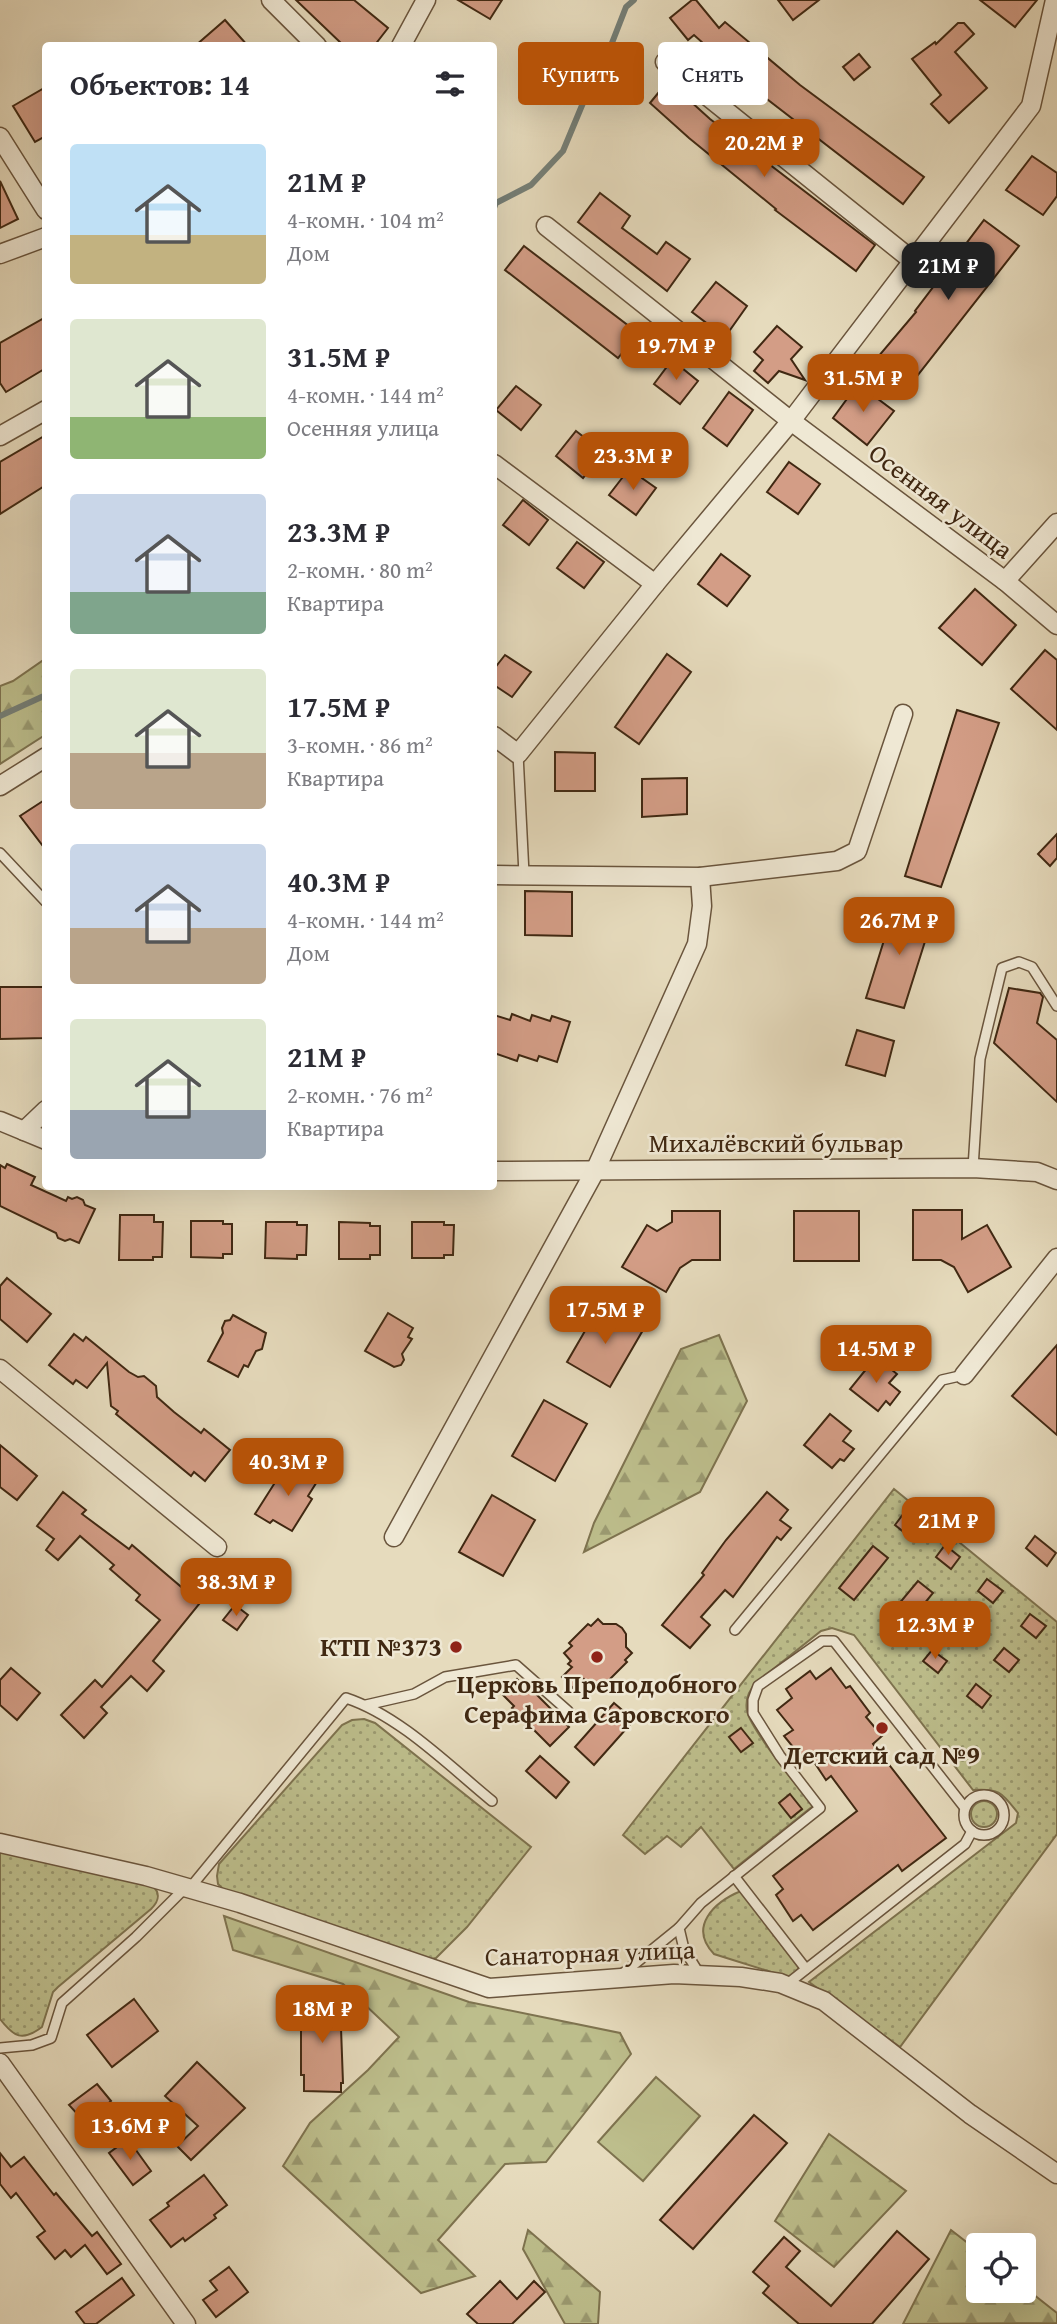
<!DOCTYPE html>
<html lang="ru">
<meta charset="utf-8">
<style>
:root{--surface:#fff;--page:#f7f7f7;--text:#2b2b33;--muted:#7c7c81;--accent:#b45309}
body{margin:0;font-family:"Gentium Book Plus",serif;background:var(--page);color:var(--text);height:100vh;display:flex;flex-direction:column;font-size:26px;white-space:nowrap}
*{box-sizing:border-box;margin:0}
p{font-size:23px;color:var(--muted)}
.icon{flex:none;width:38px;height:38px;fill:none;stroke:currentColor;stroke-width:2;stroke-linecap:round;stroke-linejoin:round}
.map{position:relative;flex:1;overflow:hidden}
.drawer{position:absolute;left:42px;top:42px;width:455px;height:1148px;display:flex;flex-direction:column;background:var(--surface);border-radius:7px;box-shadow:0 7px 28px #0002}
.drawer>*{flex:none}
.banner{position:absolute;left:518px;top:42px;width:434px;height:63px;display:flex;gap:14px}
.fabs{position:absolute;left:966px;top:2233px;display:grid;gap:14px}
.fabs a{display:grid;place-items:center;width:70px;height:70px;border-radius:7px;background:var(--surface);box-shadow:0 7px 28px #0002;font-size:35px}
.price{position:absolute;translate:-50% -60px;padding:0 16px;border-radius:14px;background:var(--accent);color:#fff;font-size:23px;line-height:46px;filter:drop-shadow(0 2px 4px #0008)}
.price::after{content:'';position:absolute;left:50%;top:42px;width:21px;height:16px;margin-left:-10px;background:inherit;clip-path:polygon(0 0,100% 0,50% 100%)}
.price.current{background:#222;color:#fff}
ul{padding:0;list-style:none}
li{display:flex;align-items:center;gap:21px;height:175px;padding:0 28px}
li span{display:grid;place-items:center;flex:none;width:196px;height:140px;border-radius:7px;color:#555}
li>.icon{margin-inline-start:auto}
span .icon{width:84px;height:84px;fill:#fffc;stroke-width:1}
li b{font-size:30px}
h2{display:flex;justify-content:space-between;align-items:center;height:84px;padding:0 28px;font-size:30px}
.chip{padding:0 24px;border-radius:7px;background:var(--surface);box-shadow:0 7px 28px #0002;font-size:24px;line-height:63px}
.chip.current{background:var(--accent);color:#fff}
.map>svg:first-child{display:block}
.grass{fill:url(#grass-dots);stroke:#7e734f;stroke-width:2}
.forest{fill:url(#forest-firs);stroke:#7e734f;stroke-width:2}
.pitch{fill:#bdbe8c;stroke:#7e734f;stroke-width:2}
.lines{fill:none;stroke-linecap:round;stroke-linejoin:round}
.stream{stroke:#757f77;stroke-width:6}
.building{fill:#d39d86;stroke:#402812;stroke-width:2}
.service-casing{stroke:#6a553d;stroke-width:12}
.minor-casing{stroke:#6a553d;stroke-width:21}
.service{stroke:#efe8d4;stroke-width:9}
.minor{stroke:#efe8d4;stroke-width:18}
.poi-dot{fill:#8f2418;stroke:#efe8d4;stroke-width:2.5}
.labels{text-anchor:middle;stroke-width:5;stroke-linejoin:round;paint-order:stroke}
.street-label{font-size:26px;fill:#402812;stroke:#efe8d4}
.poi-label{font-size:26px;font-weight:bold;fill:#402812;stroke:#efe8d4}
</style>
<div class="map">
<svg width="1057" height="2324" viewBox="0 0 1057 2324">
<defs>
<pattern id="grass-dots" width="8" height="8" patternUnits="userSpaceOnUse" patternTransform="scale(1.75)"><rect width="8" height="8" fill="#bdbe8c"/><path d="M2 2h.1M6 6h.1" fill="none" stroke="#9b9a71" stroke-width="1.8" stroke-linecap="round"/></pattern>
<pattern id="forest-firs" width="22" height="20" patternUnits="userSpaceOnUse" patternTransform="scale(1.75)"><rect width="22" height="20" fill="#bdbe8c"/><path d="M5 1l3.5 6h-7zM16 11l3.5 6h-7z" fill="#9b9a71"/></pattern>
</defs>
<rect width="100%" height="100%" fill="#e6dbbd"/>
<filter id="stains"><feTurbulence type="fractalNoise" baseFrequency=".00286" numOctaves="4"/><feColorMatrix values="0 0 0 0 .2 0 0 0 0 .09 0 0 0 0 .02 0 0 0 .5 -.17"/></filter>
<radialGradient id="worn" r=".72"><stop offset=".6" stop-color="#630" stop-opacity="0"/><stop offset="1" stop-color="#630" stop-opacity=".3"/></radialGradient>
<g class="grass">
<path d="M894 1489 1057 1622V1834L900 2047 809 1982 1016 1823 1018 1813C1002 1793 1000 1788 973 1790L854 1635 832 1628 821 1631 757 1682C749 1690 745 1700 747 1711 751 1730 799 1788 813 1806L734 1869 701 1827 681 1847 667 1836 645 1854 623 1835Z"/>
<path d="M364 1719 375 1723 531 1847 467 1927 436 1958 431 1959 223 1889 218 1884 217 1876 219 1864 342 1725 352 1720Z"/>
<circle cx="984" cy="1814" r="13"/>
<path d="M0 1849 154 1887C161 1895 158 1902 151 1909L58 1987 53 1992 42 2027C22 2042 14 2037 0 2019Z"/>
<path d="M741 1891 799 1968 790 1978 714 1954C688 1927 714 1902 741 1891Z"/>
</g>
<g class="forest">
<path d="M45 659V735L0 764V686L13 681Z"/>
<path d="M719 1335 747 1401 700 1492 584 1552 594 1523 681 1349Z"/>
<path d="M224 1916 469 2002 620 2033 631 2054 546 2162 505 2164 438 2240 475 2276 421 2293 283 2166 310 2123 368 2070 399 2037 343 1984 233 1950Z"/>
<path d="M829 2134 906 2191 834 2267 775 2221Z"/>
<path d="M528 2230 600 2292 598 2324H565L523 2249Z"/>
<path d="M951 2230 978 2251V2291H1024V2287L1057 2313V2323L903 2324Z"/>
</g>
<path class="pitch" d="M656 2077 700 2116 643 2181 598 2142Z"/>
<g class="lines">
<g class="stream">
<path d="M494 208 496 203 531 185 563 151 583 103 610 48 626 7 634 0"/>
<path d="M0 716 46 695"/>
</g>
</g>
<g class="building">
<path d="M296 0H354L388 28 374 46H344Z"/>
<path d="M458 0H502L490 19Z"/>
<path d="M692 0H696L719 28 725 22 800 85 924 177 903 204 741 79 742 78 694 35 688 40 670 18Z"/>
<path d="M778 0H819L793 20Z"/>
<path d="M980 0H1037L1015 27Z"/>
<path d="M225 20 248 46H195Z"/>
<path d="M958 23H964L974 34 955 52 987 88 949 123 931 104 941 95 912 59 935 42 936 44Z"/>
<path d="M859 54 870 67 854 80 843 67Z"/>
<path d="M668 81 710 119 875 245 856 271 775 210 776 209 689 138 650 103Z"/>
<path d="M46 87V136L35 142 13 106Z"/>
<path d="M1032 156 1057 173V196L1043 215 1006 190Z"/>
<path d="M0 181 18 219 0 228Z"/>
<path d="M600 193 630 216 622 228 657 254 666 242 690 259 667 291 578 222Z"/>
<path d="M984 220 1019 246 910 385 877 358 916 312 915 311Z"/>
<path d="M524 246 638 333 618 358 505 270Z"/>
<path d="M716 282 747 306 725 337 692 312Z"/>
<path d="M46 317V368L6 392 0 383V343Z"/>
<path d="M777 326 802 347 791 359 805 380 779 371 768 383 754 371 763 360 754 352Z"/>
<path d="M672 360 698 381 680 404 654 384Z"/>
<path d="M858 384 894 411 867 445 833 418Z"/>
<path d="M516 386 541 405 521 430 496 410Z"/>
<path d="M729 392 753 410 727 446 703 428Z"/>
<path d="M576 431 603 452 583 478 556 456Z"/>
<path d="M46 435V485L0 514V462Z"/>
<path d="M789 462 820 484 798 514 767 492Z"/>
<path d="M629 469 656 488 636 515 609 495Z"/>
<path d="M523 500 548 520 529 545 503 525Z"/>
<path d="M577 542 604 562 584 588 557 568Z"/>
<path d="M721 554 750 576 727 606 698 584Z"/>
<path d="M975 589 1016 625 982 665 939 628Z"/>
<path d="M1045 650 1057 660V730L1011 689Z"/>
<path d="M667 654 691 672 639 744 615 727Z"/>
<path d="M505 655 531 672 512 697 494 685V669Z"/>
<path d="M957 710 999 723 941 887 905 876Z"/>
<path d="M555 752 595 753V791H555Z"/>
<path d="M687 778V814L642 817V779Z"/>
<path d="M46 799V850L20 816Z"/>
<path d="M1057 834V858L1050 866 1038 854Z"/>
<path d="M525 891 572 892V936L525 935Z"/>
<path d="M895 905 933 916 904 1008 866 998Z"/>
<path d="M0 987H46V1038L0 1039Z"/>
<path d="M1009 988 1040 993 1043 997 1037 1023 1057 1040V1102L994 1043Z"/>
<path d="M512 1014 530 1021 532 1015 550 1021 552 1016 570 1022 557 1062 539 1056 537 1061 519 1055 517 1061 494 1053V1015L510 1020Z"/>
<path d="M857 1030 894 1041 885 1076 846 1065Z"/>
<path d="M7 1164 35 1177 31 1185 66 1201 68 1197 72 1199 77 1197 83 1200 85 1205 95 1209 79 1243 70 1239 65 1241 58 1238 56 1233 0 1206V1165L5 1168Z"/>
<path d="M913 1210H962V1239L987 1225 1011 1267 968 1292 954 1267 941 1260H913Z"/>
<path d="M672 1211H720V1260H692L680 1268 666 1292 622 1267 647 1225 657 1231 672 1222Z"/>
<rect x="794" y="1211" width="65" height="50"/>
<path d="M120 1215H154V1222H163L162 1257H153V1260H119Z"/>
<path d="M191 1221H223V1224H232V1254H223V1258L191 1257Z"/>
<path d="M266 1222H297V1225H307L306 1255H297V1259L265 1258Z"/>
<path d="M339 1222 370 1223V1226H380V1255H370V1259H339Z"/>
<path d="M412 1222H444V1225H454L453 1255H444V1258H412Z"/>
<path d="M7 1278 51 1314 27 1342 0 1319V1286Z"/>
<path d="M600 1305 643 1330 610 1387 567 1362Z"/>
<path d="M388 1313 413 1328 408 1337 412 1339 402 1354 404 1360 401 1365 394 1367 365 1351Z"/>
<path d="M233 1315 266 1333 262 1349 256 1351 248 1367 244 1365 238 1377 208 1361 223 1333 222 1328 225 1321 230 1320Z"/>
<path d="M74 1334 83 1341 86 1337 129 1372 138 1377 144 1376 156 1386 157 1397 174 1412 201 1433 204 1429 230 1450 205 1481 194 1472 191 1476 116 1414 118 1411 111 1406 107 1363 87 1388 76 1380 73 1384 49 1365Z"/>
<path d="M1057 1345V1435L1012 1396Z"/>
<path d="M876 1357 897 1374 889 1383 900 1392 890 1405 886 1401 878 1411 850 1389Z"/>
<path d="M544 1400 587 1424 555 1481 512 1456Z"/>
<path d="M830 1414 851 1431 843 1441 854 1449 844 1461 840 1459 832 1468 804 1445Z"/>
<path d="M0 1445 37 1476 17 1500 0 1487Z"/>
<path d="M288 1462 318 1480 308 1496 312 1499 292 1531 273 1520 270 1523 255 1514Z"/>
<path d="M63 1492 86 1510 82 1514 129 1549 132 1545 200 1603 153 1661 164 1671 147 1691 131 1676 101 1707 107 1713 84 1738 61 1715 95 1680 102 1687 160 1620 136 1600 140 1595 110 1569 114 1565 80 1536 58 1560 46 1550 54 1539 37 1526Z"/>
<path d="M767 1492 788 1510 780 1520 791 1528 781 1540 777 1537 733 1597 725 1590 701 1617 710 1625 690 1648 662 1625 704 1575 702 1573 726 1540Z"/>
<path d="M492 1495 535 1520 503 1576 459 1552Z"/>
<path d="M904 1513 919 1525 910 1537 895 1525Z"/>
<path d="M1035 1536 1056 1553 1047 1566 1026 1548Z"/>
<path d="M945 1545 960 1557 951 1569 936 1557Z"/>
<path d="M873 1546 888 1558 854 1600 839 1588Z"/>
<path d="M987 1579 1003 1591 993 1603 978 1591Z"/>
<path d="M918 1581 933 1593 898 1636 882 1624Z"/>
<path d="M235 1605 248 1615 237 1630 223 1620Z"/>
<path d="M959 1614 975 1626 965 1637 950 1626Z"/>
<path d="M1030 1614 1046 1626 1036 1638 1021 1626Z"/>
<path d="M598 1619 603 1624H616L622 1628 626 1634V1647L632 1653 625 1660 627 1662 600 1689 591 1680 588 1683 584 1679 575 1690 562 1677 572 1667 568 1664 571 1661 564 1653 572 1646 569 1643 588 1624 591 1626Z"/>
<path d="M1004 1648 1019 1660 1009 1672 994 1660Z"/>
<path d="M932 1650 947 1661 938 1673 923 1661Z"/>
<path d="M11 1668 40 1693 17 1720 0 1705V1680Z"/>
<path d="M831 1668 846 1688 850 1686 870 1713 866 1717 882 1736 873 1744 946 1838 902 1871 898 1865 813 1930 801 1915 793 1921 776 1895 783 1889 773 1876 857 1811 831 1776 826 1780 812 1759 806 1763 784 1736 793 1730 777 1710 792 1698 786 1689 810 1671 816 1679Z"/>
<path d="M517 1679 529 1691 531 1689 569 1727 550 1746 512 1708 514 1706 502 1694Z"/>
<path d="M976 1684 991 1696 982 1708 967 1696Z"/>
<path d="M614 1703 634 1720 594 1765 575 1747Z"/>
<path d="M741 1728 753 1743 741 1752 729 1737Z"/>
<path d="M540 1756 569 1782 556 1798 526 1771Z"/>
<path d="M790 1794 802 1809 791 1818 779 1803Z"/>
<path d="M134 1999 158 2031 112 2067 87 2035Z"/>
<path d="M304 1999H341L343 2028H341L343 2083H341V2092L304 2091V2075H301V2018H304Z"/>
<path d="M197 2062 245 2108 191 2160 177 2146 198 2126 165 2096Z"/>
<path d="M97 2084 111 2101 104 2107 109 2113 90 2128 69 2105Z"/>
<path d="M754 2115 787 2143 693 2249 660 2220Z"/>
<path d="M128 2139 151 2171 133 2185 109 2153Z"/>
<path d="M0 2153 11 2167 24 2157 54 2195 56 2193 92 2236 97 2232 121 2264 107 2274 85 2245 71 2257 65 2250 55 2259 37 2237 45 2231 16 2193 11 2198 0 2184Z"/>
<path d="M204 2175 227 2205 214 2215 216 2218 185 2241 183 2238 171 2247 150 2220 169 2206 167 2203Z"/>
<path d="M897 2231 929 2259 872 2324H799L763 2293 769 2286 753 2272 784 2237 800 2251 786 2267 831 2306Z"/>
<path d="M229 2267 248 2292 216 2317 203 2300 217 2290 210 2281Z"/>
<path d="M122 2278 134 2295 96 2324H85L76 2312Z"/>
<path d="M500 2281 517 2299 534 2281 545 2292 512 2324H478L467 2314Z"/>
</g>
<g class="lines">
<defs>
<g id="service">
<path d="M518 754 524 874"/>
<path d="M0 853 46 902"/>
<path d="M973 1168 980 1059 1002 968 1019 962 1032 967 1057 1006"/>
<path d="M735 1630 942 1380 964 1375"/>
<path d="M366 1705 414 1694 445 1677 516 1665 568 1711"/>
<circle cx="984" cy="1815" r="20"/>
<path d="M734 1876 806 1969"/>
<path d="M621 1975 679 1928"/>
<path d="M700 1975 684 1949 679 1928 701 1903 820 1808 780 1756 753 1713V1700L758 1686 822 1641H834L965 1808"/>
<path d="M786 1985 965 1844 972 1831"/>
<path d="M0 2048 32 2045 51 2038 62 2003 136 1937 180 1893 194 1883 346 1698C400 1716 448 1765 492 1801"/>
</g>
<g id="minor">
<path d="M271 0 317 46"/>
<path d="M401 46 426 0"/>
<path d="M665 62 913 261"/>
<path d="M0 137 46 210"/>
<path d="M546 226 791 421 1005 581 1057 625"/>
<path d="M0 254 46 237"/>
<path d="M0 436 46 410"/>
<path d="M494 464 655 584"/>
<path d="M1005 581 1057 523"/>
<path d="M494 736 518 754 655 584 791 421 1031 106 1055 0"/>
<path d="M0 786 46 757"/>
<path d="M494 875 700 877 837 861 857 851 903 714"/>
<path d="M0 1121 46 1140"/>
<path d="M24 1131 46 1110"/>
<path d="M494 1171 973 1168 1037 1172 1057 1180"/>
<path d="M0 1369 217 1547"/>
<path d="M964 1375 1057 1258"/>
<path d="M394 1537 595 1171 697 944 702 906 700 877"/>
<path d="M0 1843 146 1876 240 1903 489 1988 674 1974 741 1977 780 1983 824 2001 970 2114 1057 2174"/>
<path d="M0 2063 186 2324"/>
</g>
</defs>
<use href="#service" class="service-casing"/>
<use href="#minor" class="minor-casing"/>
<use href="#service" class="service"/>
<use href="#minor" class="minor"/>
</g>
<g class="poi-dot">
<circle cx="456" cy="1647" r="7"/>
<circle cx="597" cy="1657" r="7"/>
<circle cx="882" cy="1728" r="7"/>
</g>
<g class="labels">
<g class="street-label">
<text transform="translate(941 501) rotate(37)" y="9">Осенняя улица</text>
<text x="776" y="1152">Михалёвский бульвар</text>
<text transform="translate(590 1953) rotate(-2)" y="9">Санаторная улица</text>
</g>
<g class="poi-label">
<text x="442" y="1656" text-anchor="end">КТП №373</text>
<text x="597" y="1693">Церковь Преподобного<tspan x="597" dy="30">Серафима Саровского</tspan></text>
<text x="882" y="1764">Детский сад №9</text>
</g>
</g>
<rect width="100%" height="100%" filter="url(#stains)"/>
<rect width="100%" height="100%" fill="url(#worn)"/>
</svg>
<div class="fabs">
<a><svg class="icon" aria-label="locate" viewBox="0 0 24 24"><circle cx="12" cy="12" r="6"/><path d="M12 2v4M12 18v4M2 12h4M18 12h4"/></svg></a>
</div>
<b class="price" style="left:764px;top:179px">20.2M ₽</b>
<b class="price current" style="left:948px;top:302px">21M ₽</b>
<b class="price" style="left:676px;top:382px">19.7M ₽</b>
<b class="price" style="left:863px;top:414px">31.5M ₽</b>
<b class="price" style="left:633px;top:492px">23.3M ₽</b>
<b class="price" style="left:899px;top:957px">26.7M ₽</b>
<b class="price" style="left:605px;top:1346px">17.5M ₽</b>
<b class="price" style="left:876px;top:1385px">14.5M ₽</b>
<b class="price" style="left:288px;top:1498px">40.3M ₽</b>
<b class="price" style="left:948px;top:1557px">21M ₽</b>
<b class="price" style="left:236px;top:1618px">38.3M ₽</b>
<b class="price" style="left:935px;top:1661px">12.3M ₽</b>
<b class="price" style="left:322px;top:2045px">18M ₽</b>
<b class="price" style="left:130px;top:2162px">13.6M ₽</b>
<div class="banner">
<a class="chip current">Купить</a>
<a class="chip">Снять</a>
</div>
<section class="drawer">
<h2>Объектов: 14<svg class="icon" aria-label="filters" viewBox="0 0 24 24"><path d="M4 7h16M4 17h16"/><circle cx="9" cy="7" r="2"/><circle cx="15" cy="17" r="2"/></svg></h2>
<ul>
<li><span style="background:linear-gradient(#bfe0f5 65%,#c2b280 0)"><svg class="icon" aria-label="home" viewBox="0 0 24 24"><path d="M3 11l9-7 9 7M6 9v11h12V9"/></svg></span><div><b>21M ₽</b><p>4-комн. · 104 m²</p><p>Дом</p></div></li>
<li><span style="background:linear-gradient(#dfe7d0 70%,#8fb573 0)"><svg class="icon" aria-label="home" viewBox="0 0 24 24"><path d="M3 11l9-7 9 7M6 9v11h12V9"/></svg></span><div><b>31.5M ₽</b><p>4-комн. · 144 m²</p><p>Осенняя улица</p></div></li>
<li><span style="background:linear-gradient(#c9d6e8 70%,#7fa58c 0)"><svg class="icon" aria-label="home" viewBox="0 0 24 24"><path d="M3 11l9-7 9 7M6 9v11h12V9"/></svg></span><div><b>23.3M ₽</b><p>2-комн. · 80 m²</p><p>Квартира</p></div></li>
<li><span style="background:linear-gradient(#dfe7d0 60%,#b9a48a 0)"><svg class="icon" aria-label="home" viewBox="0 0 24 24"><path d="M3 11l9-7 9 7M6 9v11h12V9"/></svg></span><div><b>17.5M ₽</b><p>3-комн. · 86 m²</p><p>Квартира</p></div></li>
<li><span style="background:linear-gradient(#c9d6e8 60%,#b9a48a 0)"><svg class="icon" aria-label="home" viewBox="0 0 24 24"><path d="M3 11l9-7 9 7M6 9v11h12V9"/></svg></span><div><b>40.3M ₽</b><p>4-комн. · 144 m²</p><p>Дом</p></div></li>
<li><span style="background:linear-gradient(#dfe7d0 65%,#9aa5b1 0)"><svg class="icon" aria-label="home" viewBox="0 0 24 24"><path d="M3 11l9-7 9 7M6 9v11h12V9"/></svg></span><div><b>21M ₽</b><p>2-комн. · 76 m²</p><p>Квартира</p></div></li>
</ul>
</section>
</div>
